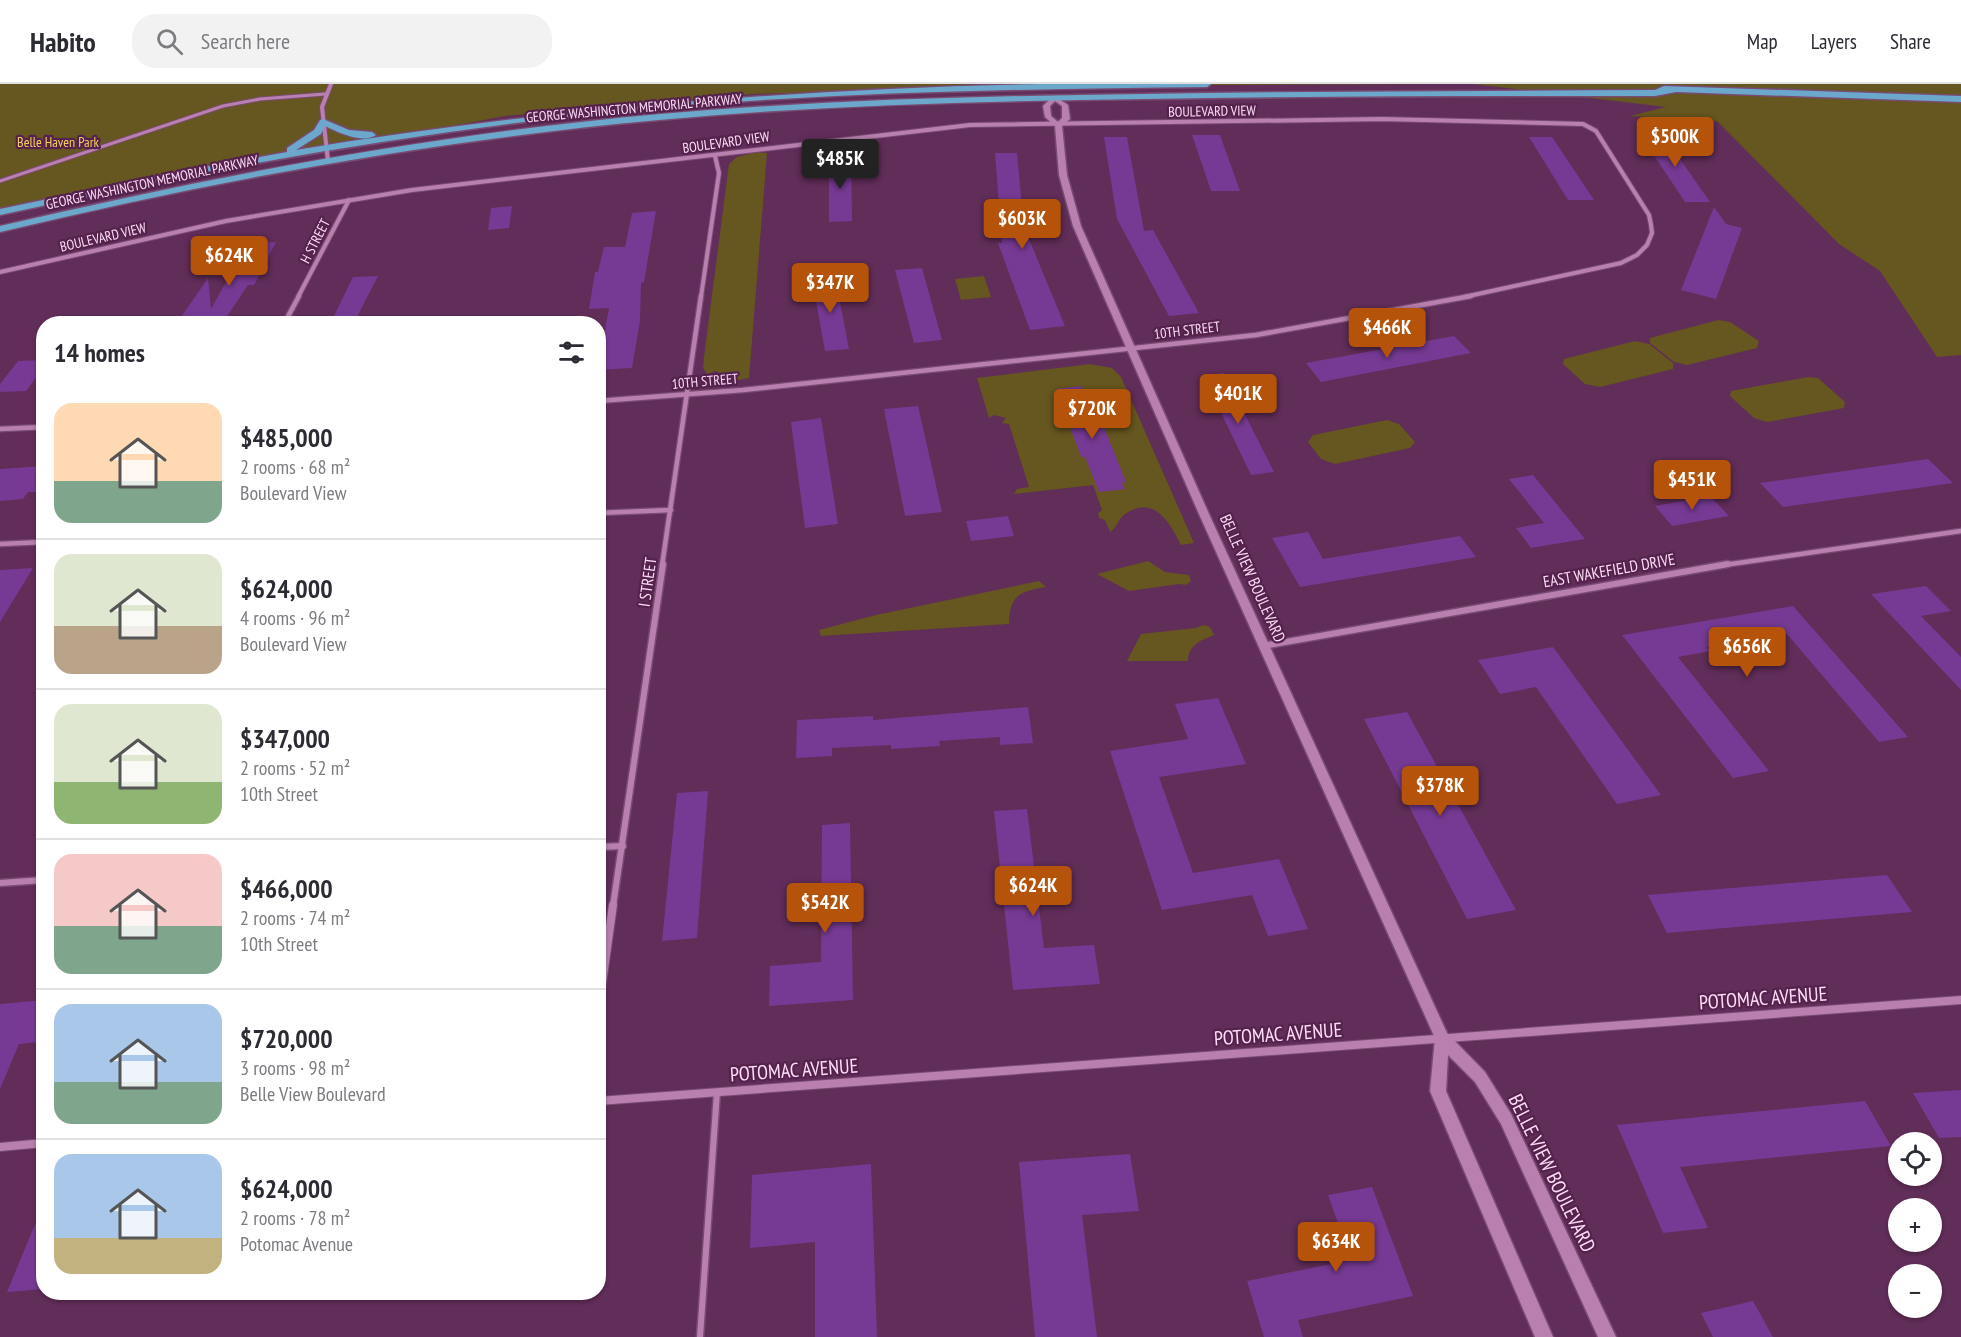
<!DOCTYPE html>
<meta charset="utf-8">
<style>
:root{--surface:#fff;--page:#f2f2f3;--text:#2b2b33;--muted:#7c7c81;--line:#e1e1e2;--accent:#b45309}
body{margin:0;font-family:"PT Sans Narrow",sans-serif;background:var(--page);color:var(--text);height:100vh;display:flex;flex-direction:column;font-size:22px;white-space:nowrap}
*{box-sizing:border-box;margin:0}
p{font-size:20px;color:var(--muted)}
.icon{flex:none;width:33px;height:33px;fill:none;stroke:currentColor;stroke-width:2;stroke-linecap:round;stroke-linejoin:round}
.map{position:relative;flex:1;overflow:hidden}
.panel{position:absolute;left:36px;top:232px;width:570px;height:984px;display:flex;flex-direction:column;background:var(--surface);border-radius:24px;box-shadow:0 2px 4px #0004}
.panel>*{flex:none}
.fabs{position:absolute;left:1888px;top:1048px;display:grid;gap:12px}
.fabs a{display:grid;place-items:center;width:54px;height:54px;border-radius:50%;background:var(--surface);box-shadow:0 2px 4px #0004;font-size:30px}
.price{position:absolute;translate:-50% -51px;padding:0 14px;border-radius:6px;background:var(--accent);color:#fff;font-size:20px;line-height:39px;filter:drop-shadow(0 2px 3px #0008)}
.price::after{content:'';position:absolute;left:50%;top:36px;width:18px;height:14px;margin-left:-9px;background:inherit;clip-path:polygon(0 0,100% 0,50% 100%)}
.price.current{background:#222;color:#fff}
ul{padding:0;list-style:none}
li{display:flex;align-items:center;gap:18px;height:150px;padding:0 18px}
li+li{border-top:2px solid var(--line)}
li span{display:grid;place-items:center;flex:none;width:168px;height:120px;border-radius:18px;color:#555}
li>.icon{margin-inline-start:auto}
span .icon{width:72px;height:72px;fill:#fffc;stroke-width:1}
li b{font-size:26px}
h2{display:flex;justify-content:space-between;align-items:center;height:72px;padding:0 18px;font-size:26px}
header{display:flex;align-items:center;gap:36px;box-sizing:border-box;height:84px;padding:0 30px;background:var(--surface);border-bottom:2px solid var(--line)}
header strong{font-size:28px}
nav{display:flex;gap:33px;margin-inline-start:auto;font-size:21px}
.search{width:420px;height:54px;background:var(--page);display:flex;align-items:center;gap:15px;box-sizing:border-box;padding:0 21px;border-radius:24px;color:var(--muted);font-size:22px}
.map>svg:first-child{display:block}
.green{fill:#66561f}
.building{fill:#763a94}
.lines{fill:none;stroke-linecap:round;stroke-linejoin:round}
.lane-far1-casing{stroke:#784b72;stroke-width:5}
.lane-casing{stroke:#784b72;stroke-width:9}
.street-far3-casing{stroke:#784b72;stroke-width:6}
.street-far2-casing{stroke:#784b72;stroke-width:7}
.street-far1-casing{stroke:#784b72;stroke-width:9}
.street-casing{stroke:#784b72;stroke-width:10}
.secondary-casing{stroke:#784b72;stroke-width:3}
.primary-casing{stroke:#784b72;stroke-width:3}
.lane-far1{stroke:#b97faf;stroke-width:3}
.lane{stroke:#b97faf;stroke-width:6}
.street-far3{stroke:#b97faf;stroke-width:4}
.street-far2{stroke:#b97faf;stroke-width:4.5}
.street-far1{stroke:#b97faf;stroke-width:6}
.street{stroke:#b97faf;stroke-width:8}
.secondary{fill:#b97faf;fill-rule:evenodd}
.primary{fill:#6ba8cb;fill-rule:evenodd}
.labels{text-anchor:middle;stroke-width:4.5;stroke-linejoin:round;paint-order:stroke}
.far-street-label{font-size:14px;fill:#fcdcf6;stroke:#55224e}
.far-park-label{font-size:14px;fill:#f4d158;stroke:#55224e}
.street-label{font-size:16px;fill:#fcdcf6;stroke:#55224e}
.near-street-label{font-size:20px;fill:#fcdcf6;stroke:#55224e}
</style>
<header>
<strong>Habito</strong>
<div class="search"><svg class="icon" aria-label="search" viewBox="0 0 24 24"><circle cx="10" cy="10" r="6"/><path d="M15 15l6 6"/></svg>Search here</div>
<nav><a>Map</a><a>Layers</a><a>Share</a></nav>
</header>
<div class="map">
<svg width="1961" height="1253" viewBox="0 0 1961 1253">
<rect width="100%" height="100%" fill="#612d59"/>
<g class="green">
<path d="M0 0H1430L1052 2 753 10 505 32 0 128Z"/>
<path d="M1473 0H1961V271L1937 273 1880 187 1839 160 1717 37 1630 32 1666 23Z"/>
<path d="M757 68 767 69 749 294 728 298 718 296 723 291 716 287 707 290 703 284 704 273 729 80 737 73Z"/>
<path d="M984 192 991 213 961 216 955 195Z"/>
<path d="M1718 236 1730 238 1759 257 1757 264 1687 281 1674 278 1650 259V254Z"/>
<path d="M1635 257 1649 260 1673 279V285L1600 303 1585 300 1563 280 1564 275Z"/>
<path d="M1090 280 1112 284 1121 293 1194 459 1181 461C1170 439 1154 410 1125 430 1118 435 1117 444 1110 448L1105 436 1099 434 1098 429 1102 426 1093 401 1014 410 1017 405 1029 403 1009 340 1002 339 1006 334 994 331 989 334 977 294Z"/>
<path d="M1808 293 1818 294 1845 318 1844 324 1767 338 1754 334 1730 312 1731 307Z"/>
<path d="M1387 336 1399 340 1415 358 1410 364 1335 380 1321 375 1308 358 1313 351Z"/>
<path d="M1148 477 1165 488 1189 491 1191 497 1186 501 1179 500 1129 507 1097 490Z"/>
<path d="M1039 497 1046 503C1021 507 1009 511 1009 540L821 552 819 546 876 531Z"/>
<path d="M1203 541 1210 543 1214 551C1201 556 1188 561 1188 577H1127L1141 550 1196 544Z"/>
</g>
<g class="building">
<path d="M1659 45 1710 118H1685L1643 55Z"/>
<path d="M1192 51H1220L1240 107H1211Z"/>
<path d="M1104 53H1127L1144 147 1153 146 1199 229 1169 232 1117 135Z"/>
<path d="M1529 53H1552L1594 116H1568Z"/>
<path d="M995 69H1017L1024 143 1065 242 1030 246 998 159H1002Z"/>
<path d="M851 73 852 137 829 138V74Z"/>
<path d="M512 122 509 144 488 146 491 124Z"/>
<path d="M1714 123 1726 140 1742 144 1716 215 1681 206Z"/>
<path d="M656 127 644 198 641 199 640 237 632 284 598 286 609 224 589 225 595 188H598L604 163H625L632 129Z"/>
<path d="M276 158 254 201H248L222 240 177 239 208 194 211 225 247 160Z"/>
<path d="M922 184 942 256 914 259 895 186Z"/>
<path d="M378 192 356 235 332 236 353 193Z"/>
<path d="M835 192 849 265 825 267 812 195Z"/>
<path d="M1454 252 1471 269 1321 298 1306 279Z"/>
<path d="M44 276V283L26 307 0 308V300L18 277Z"/>
<path d="M1224 289 1274 388 1251 391 1203 291Z"/>
<path d="M1081 302 1089 323H1093L1101 343H1104L1126 398 1122 399 1125 405 1099 408 1085 373H1081L1056 305Z"/>
<path d="M918 322 942 428 905 432 884 325Z"/>
<path d="M821 334 838 440 805 444 791 338Z"/>
<path d="M1928 375 1953 399 1783 423 1760 399Z"/>
<path d="M44 382V408H28L23 415 0 417V385Z"/>
<path d="M1533 391 1585 455 1531 464 1516 444 1544 439 1509 395Z"/>
<path d="M1710 412 1729 432 1672 442 1655 422Z"/>
<path d="M1008 432 1014 452 971 457 966 437Z"/>
<path d="M1308 448 1323 475 1460 452 1476 473 1300 503 1272 454Z"/>
<path d="M33 484 0 538V486Z"/>
<path d="M1926 502 1951 527 1921 532 1961 573V606L1871 510Z"/>
<path d="M1793 522 1908 653 1879 658 1787 550 1706 563 1710 567 1678 573 1769 687 1733 694 1622 551Z"/>
<path d="M1553 563 1661 711 1617 720 1536 603 1500 610 1478 576Z"/>
<path d="M1218 614 1246 680 1159 693 1193 789 1279 775 1308 845 1268 852 1252 811 1162 826 1110 667 1188 655 1175 620Z"/>
<path d="M1028 623 1033 659 1000 661V653L939 657 940 662 891 665V661L832 664V672L796 674 797 636 873 632V636Z"/>
<path d="M1407 628 1516 826 1467 835 1364 635Z"/>
<path d="M708 707 697 854 662 857 677 709Z"/>
<path d="M1027 725 1044 864 1094 861 1100 900 1013 906 994 727Z"/>
<path d="M850 739 853 916 769 922 770 882 821 878 822 741Z"/>
<path d="M1887 791 1912 828 1667 849 1648 811Z"/>
<path d="M44 916V945L38 958 19 960 0 1005V920Z"/>
<path d="M1961 1006V1053L1939 1054 1913 1009Z"/>
<path d="M1865 1017 1891 1062 1680 1083 1708 1144 1663 1149 1617 1041Z"/>
<path d="M1130 1070 1139 1127 1082 1131 1097 1253H1035L1019 1078Z"/>
<path d="M871 1080 877 1253H815V1158L750 1164 752 1091Z"/>
<path d="M1372 1103 1413 1212 1298 1236 1303 1253H1264L1247 1197 1351 1176 1328 1111Z"/>
<path d="M43 1121 44 1205 7 1208Z"/>
<path d="M1753 1217 1773 1253H1713L1701 1229Z"/>
</g>
<g class="lines">
<defs>
<path id="lane-far1" d="M0 97 223 22 260 15 325 10"/>
<path id="lane" d="M700 1253 717 1008"/>
<g id="street-far3">
<path d="M328 77 322 23 331 0"/>
<path d="M0 188 226 137 412 106 970 41 1382 35 1583 40 1596 47 1649 131 1651 141 1652 149 1647 161 1637 171 1621 179 1464 213"/>
<path d="M298 213 349 116"/>
<path d="M701 213 719 89 715 72"/>
</g>
<g id="street-far2">
<path d="M284 240 299 212"/>
<path d="M598 317 743 306 1256 251 1471 212"/>
<path d="M0 345 44 343"/>
<path d="M598 429 671 426"/>
<path d="M0 460 44 458"/>
<path d="M662 482 701 212"/>
<path d="M1717 482 1961 447"/>
</g>
<g id="street-far1">
<path d="M1263 562 1728 480"/>
<path d="M598 763 623 762"/>
<path d="M0 799 44 796"/>
<path d="M613 822 663 480"/>
</g>
<g id="street">
<path d="M598 928 613 821"/>
<path d="M598 1017 1961 916"/>
<path d="M0 1063 44 1059"/>
</g>
<path id="secondary" d="M1052 13H1056L1068 21 1070 35 1062 42 1067 91 1081 142 1209 430 1447 949 1485 988 1511 1030 1616 1253H1598L1501 1040 1475 998 1448 971 1446 1007 1553 1253H1535L1430 1007 1435 954 1199 430 1073 142 1059 91 1055 42 1045 33 1043 22ZM1055 17 1062 22V34L1058 38 1051 32 1050 22Z"/>
<g id="primary">
<path d="M1041 0H1211L1207 3C1019 5 832 8 645 25 428 45 213 84 0 131V125L182 87 287 68V64L314 46 320 36 323 35 349 46 372 48 376 51C363 60 339 49 325 42L321 50 296 66C543 25 791 5 1041 0Z"/>
<path d="M1664 2 1961 12V18L1676 8 1655 12C1485 12 1315 12 1144 15 983 17 821 21 659 36 437 56 217 96 0 148V142C217 91 437 50 660 30 821 16 983 12 1144 10 1315 7 1485 7 1655 6Z"/>
</g>
</defs>
<use href="#lane-far1" class="lane-far1-casing"/>
<use href="#lane" class="lane-casing"/>
<use href="#street-far3" class="street-far3-casing"/>
<use href="#street-far2" class="street-far2-casing"/>
<use href="#street-far1" class="street-far1-casing"/>
<use href="#street" class="street-casing"/>
<use href="#secondary" class="secondary-casing"/>
<use href="#primary" class="primary-casing"/>
<use href="#lane-far1" class="lane-far1"/>
<use href="#lane" class="lane"/>
<use href="#street-far3" class="street-far3"/>
<use href="#street-far2" class="street-far2"/>
<use href="#street-far1" class="street-far1"/>
<use href="#street" class="street"/>
<use href="#secondary" class="secondary"/>
<use href="#primary" class="primary"/>
</g>
<g class="labels">
<g class="far-street-label">
<text transform="translate(634 24) rotate(-5)" y="5">GEORGE WASHINGTON MEMORIAL PARKWAY</text>
<text transform="translate(1212 27) rotate(-1)" y="5">BOULEVARD VIEW</text>
<text transform="translate(726 58) rotate(-8)" y="5">BOULEVARD VIEW</text>
<text transform="translate(152 98) rotate(-12)" y="5">GEORGE WASHINGTON MEMORIAL PARKWAY</text>
<text transform="translate(103 153) rotate(-13)" y="5">BOULEVARD VIEW</text>
<text transform="translate(315 157) rotate(-63)" y="5">H STREET</text>
<text transform="translate(1187 246) rotate(-7)" y="5">10TH STREET</text>
<text transform="translate(705 297) rotate(-5)" y="5">10TH STREET</text>
</g>
<g class="far-park-label">
<text x="58" y="63">Belle Haven Park</text>
</g>
<g class="street-label">
<text transform="translate(1609 486) rotate(-10)" y="6">EAST WAKEFIELD DRIVE</text>
<text transform="translate(1253 494) rotate(66)" y="6">BELLE VIEW BOULEVARD</text>
<text transform="translate(647 498) rotate(-82)" y="6">I STREET</text>
</g>
<g class="near-street-label">
<text transform="translate(1763 914) rotate(-4)" y="7">POTOMAC AVENUE</text>
<text transform="translate(1278 950) rotate(-4)" y="7">POTOMAC AVENUE</text>
<text transform="translate(794 986) rotate(-4)" y="7">POTOMAC AVENUE</text>
<text transform="translate(1552 1089) rotate(64)" y="7">BELLE VIEW BOULEVARD</text>
</g>
</g>
</svg>
<div class="fabs">
<a><svg class="icon" aria-label="locate" viewBox="0 0 24 24"><circle cx="12" cy="12" r="6"/><path d="M12 2v4M12 18v4M2 12h4M18 12h4"/></svg></a>
<a>+</a>
<a>−</a>
</div>
<b class="price" style="left:1675px;top:84px">$500K</b>
<b class="price current" style="left:840px;top:106px">$485K</b>
<b class="price" style="left:1022px;top:166px">$603K</b>
<b class="price" style="left:229px;top:203px">$624K</b>
<b class="price" style="left:830px;top:230px">$347K</b>
<b class="price" style="left:1387px;top:275px">$466K</b>
<b class="price" style="left:1238px;top:341px">$401K</b>
<b class="price" style="left:1092px;top:356px">$720K</b>
<b class="price" style="left:1692px;top:427px">$451K</b>
<b class="price" style="left:1747px;top:594px">$656K</b>
<b class="price" style="left:1440px;top:733px">$378K</b>
<b class="price" style="left:1033px;top:833px">$624K</b>
<b class="price" style="left:825px;top:850px">$542K</b>
<b class="price" style="left:1336px;top:1189px">$634K</b>
<section class="panel">
<h2>14 homes<svg class="icon" aria-label="filters" viewBox="0 0 24 24"><path d="M4 7h16M4 17h16"/><circle cx="9" cy="7" r="2"/><circle cx="15" cy="17" r="2"/></svg></h2>
<ul>
<li><span style="background:linear-gradient(#ffd9b3 65%,#7fa58c 0)"><svg class="icon" aria-label="home" viewBox="0 0 24 24"><path d="M3 11l9-7 9 7M6 9v11h12V9"/></svg></span><div><b>$485,000</b><p>2 rooms · 68 m²</p><p>Boulevard View</p></div></li>
<li><span style="background:linear-gradient(#dfe7d0 60%,#b9a48a 0)"><svg class="icon" aria-label="home" viewBox="0 0 24 24"><path d="M3 11l9-7 9 7M6 9v11h12V9"/></svg></span><div><b>$624,000</b><p>4 rooms · 96 m²</p><p>Boulevard View</p></div></li>
<li><span style="background:linear-gradient(#dfe7d0 65%,#8fb573 0)"><svg class="icon" aria-label="home" viewBox="0 0 24 24"><path d="M3 11l9-7 9 7M6 9v11h12V9"/></svg></span><div><b>$347,000</b><p>2 rooms · 52 m²</p><p>10th Street</p></div></li>
<li><span style="background:linear-gradient(#f6c9c9 60%,#7fa58c 0)"><svg class="icon" aria-label="home" viewBox="0 0 24 24"><path d="M3 11l9-7 9 7M6 9v11h12V9"/></svg></span><div><b>$466,000</b><p>2 rooms · 74 m²</p><p>10th Street</p></div></li>
<li><span style="background:linear-gradient(#a9c7e8 65%,#7fa58c 0)"><svg class="icon" aria-label="home" viewBox="0 0 24 24"><path d="M3 11l9-7 9 7M6 9v11h12V9"/></svg></span><div><b>$720,000</b><p>3 rooms · 98 m²</p><p>Belle View Boulevard</p></div></li>
<li><span style="background:linear-gradient(#a9c7e8 70%,#c2b280 0)"><svg class="icon" aria-label="home" viewBox="0 0 24 24"><path d="M3 11l9-7 9 7M6 9v11h12V9"/></svg></span><div><b>$624,000</b><p>2 rooms · 78 m²</p><p>Potomac Avenue</p></div></li>
</ul>
</section>
</div>
